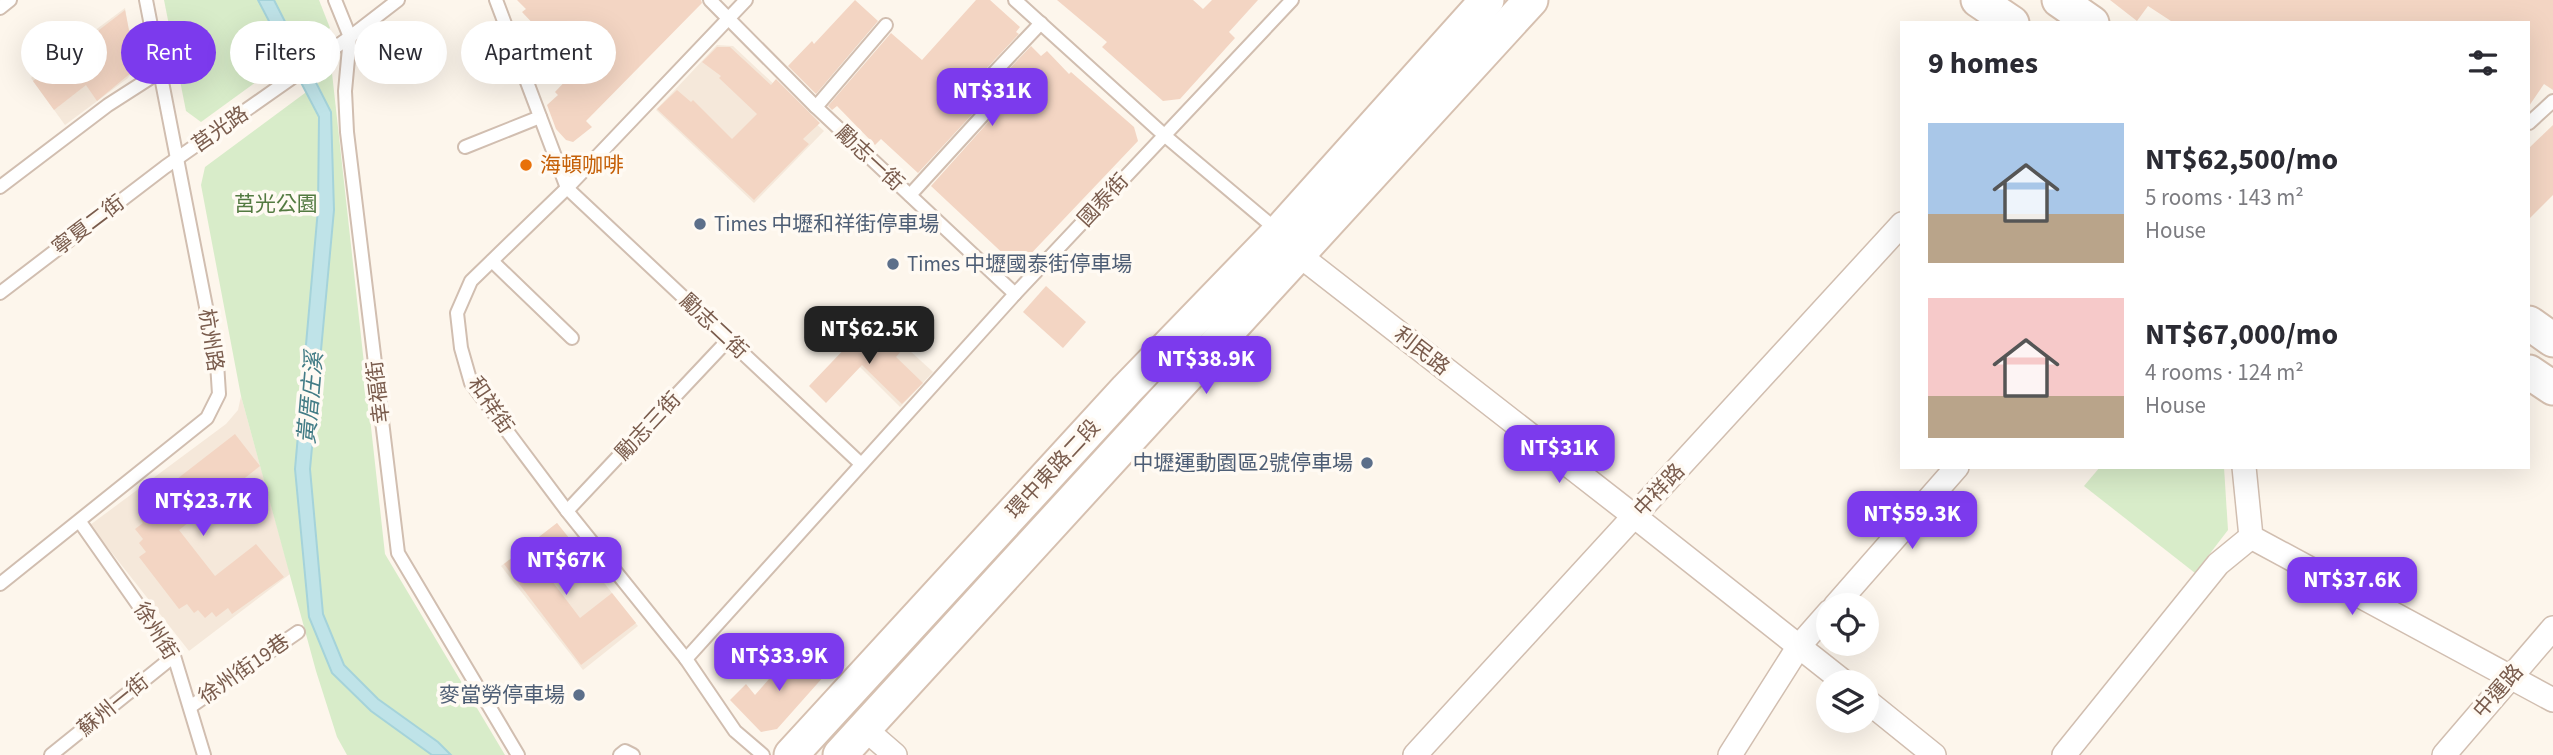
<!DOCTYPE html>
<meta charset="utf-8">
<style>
:root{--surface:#fff;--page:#f2f2f3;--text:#2b2b33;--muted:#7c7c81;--accent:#7c3aed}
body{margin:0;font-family:"Source Sans 3","Noto Sans TC",sans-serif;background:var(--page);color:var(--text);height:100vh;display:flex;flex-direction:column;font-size:26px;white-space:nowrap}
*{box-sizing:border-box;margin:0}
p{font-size:23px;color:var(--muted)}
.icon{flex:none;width:38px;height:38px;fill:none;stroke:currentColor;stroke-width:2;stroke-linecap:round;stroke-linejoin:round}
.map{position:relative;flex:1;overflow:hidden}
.panel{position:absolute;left:1900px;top:21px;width:630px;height:448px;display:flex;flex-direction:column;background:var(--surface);border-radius:0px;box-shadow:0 7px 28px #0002}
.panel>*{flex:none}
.banner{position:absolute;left:21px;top:21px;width:665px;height:63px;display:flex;gap:14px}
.tools{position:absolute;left:1816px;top:593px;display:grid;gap:14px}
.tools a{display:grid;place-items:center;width:63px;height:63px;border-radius:50%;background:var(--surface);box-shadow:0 7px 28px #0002;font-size:35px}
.price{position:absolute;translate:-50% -60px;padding:0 16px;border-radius:14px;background:var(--accent);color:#fff;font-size:23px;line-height:46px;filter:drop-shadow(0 2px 4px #0008)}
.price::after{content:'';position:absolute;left:50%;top:42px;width:21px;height:16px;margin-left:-10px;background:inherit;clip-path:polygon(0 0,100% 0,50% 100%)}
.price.active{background:#222;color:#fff}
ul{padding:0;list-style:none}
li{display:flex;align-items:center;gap:21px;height:175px;padding:0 28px}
li span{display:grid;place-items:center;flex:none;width:196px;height:140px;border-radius:0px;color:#555}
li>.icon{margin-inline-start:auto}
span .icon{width:84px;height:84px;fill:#fffc;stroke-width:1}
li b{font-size:30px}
h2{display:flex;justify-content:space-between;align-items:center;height:84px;padding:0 28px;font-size:30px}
.pill{padding:0 24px;border-radius:32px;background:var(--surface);box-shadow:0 7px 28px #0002;font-size:24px;line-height:63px}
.pill.active{background:var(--accent);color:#fff}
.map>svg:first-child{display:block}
.residential{fill:#f5e8da}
.green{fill:#d8ecc9}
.water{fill:#bfe3e8;stroke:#a5d3da;stroke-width:2}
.building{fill:#f3d5c3}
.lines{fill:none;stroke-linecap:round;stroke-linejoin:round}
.lane-casing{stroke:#d1beb0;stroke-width:16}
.street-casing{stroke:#d1beb0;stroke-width:26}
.secondary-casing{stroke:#d6c0b0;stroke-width:37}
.lane{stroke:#fff;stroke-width:12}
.street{stroke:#fff;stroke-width:23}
.secondary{stroke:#fff;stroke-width:33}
.food-dot{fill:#e8710a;stroke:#fffaf3;stroke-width:2.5}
.service-dot{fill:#5c6f8a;stroke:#fffaf3;stroke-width:2.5}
.labels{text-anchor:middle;stroke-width:7;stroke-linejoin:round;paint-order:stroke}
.street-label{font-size:21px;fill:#7a5c4d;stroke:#fffaf3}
.food-label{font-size:21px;fill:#c56008;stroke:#fffaf3;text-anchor:start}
.park-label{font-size:21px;fill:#537a41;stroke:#fffaf3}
.service-label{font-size:21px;fill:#4e5e75;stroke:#fffaf3;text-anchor:start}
.water-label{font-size:23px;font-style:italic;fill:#437c86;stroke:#fffaf3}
</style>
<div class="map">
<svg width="2553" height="755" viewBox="0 0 2553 755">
<rect width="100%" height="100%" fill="#fdf6ec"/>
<g class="residential">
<path d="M125 8 135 67 128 78 65 125 31 78Z"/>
<path d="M717 45 733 46 824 131 754 203 656 110Z"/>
<path d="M874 318 933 372 900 407 843 350Z"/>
<path d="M241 396 290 574 189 651 90 525 226 424 238 410Z"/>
<path d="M557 523 638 626 583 670 501 566Z"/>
</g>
<g class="green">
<path d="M164 0H319L330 28 201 122 186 111Z"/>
<path d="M332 73 385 554 505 755H347L337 737 316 671 241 396 201 185 205 167Z"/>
<path d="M2100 467H2224L2228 530 2195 573 2084 486Z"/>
</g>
<path class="water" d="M258 0H274L331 112 334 210 310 469 323 614 344 665 378 699 438 742 451 755H432L371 711 332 673 309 617 295 469 318 209 319 117Z"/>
<g class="building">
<path d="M517 0H701L702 3 586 121 592 127 573 142 566 140 556 129 547 105 558 95 555 92 573 73 536 37 541 32 522 12 526 9Z"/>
<path d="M855 0 878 21 816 94 788 66 812 41 814 44Z"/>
<path d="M976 0H990L1020 27 1016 32 1019 34 967 89 965 97 968 102 975 103 979 101 1031 46 1041 56 1047 51 1069 74 1071 72 1134 127 1138 141 1024 261H1011L931 186 990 120 992 112 989 107 982 106 978 108 918 173 881 139 875 145 837 106 832 110 828 106 891 33 922 60Z"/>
<path d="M1057 0H1193L1203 9 1212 0H1258L1229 32 1235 38 1180 99 1163 101 1102 47 1107 42Z"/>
<path d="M2110 0H2553V90L2544 84 2529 106V23H2174L2148 6 2137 21Z"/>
<path d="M125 10 135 61 132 72 97 101 86 85 54 110 33 81Z"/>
<path d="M717 47H730L771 85 776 79 820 123 803 139 809 144 754 200 657 109 677 90 691 102 693 100 732 139 757 114 719 78 721 76 702 62Z"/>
<path d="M2553 125V195L2529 219V148Z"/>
<path d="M1046 286 1086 322 1063 348 1023 312Z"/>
<path d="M872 320 902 350 896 357 923 383 902 404 862 365 826 403 809 386Z"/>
<path d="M235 434 260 466 179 530 215 576 256 544 284 577 232 614 228 608 216 617 212 612 205 618 198 610 194 613 187 604 179 609 139 557 146 552 139 543 143 539 135 529 143 523 140 519 151 511 146 503Z"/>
<path d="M557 523 581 553 549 577 580 618 612 593 636 623 581 665 504 564Z"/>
<path d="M797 647 825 675 777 729 761 732 730 700 746 684 755 695Z"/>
</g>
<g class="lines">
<defs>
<g id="lane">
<path d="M335 0 350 37 345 91 347 132 398 553 518 755"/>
<path d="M496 0 567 188 861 464"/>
<path d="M710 0 816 107 1015 294"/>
<path d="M746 0 567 188 471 281 457 313 461 348 471 383 567 511 686 659 735 731 763 755"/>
<path d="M1015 0 1164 135 1278 231"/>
<path d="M0 8 10 0"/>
<path d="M973 95 1041 23"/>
<path d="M816 107 886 25"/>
<path d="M2529 123 2553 101"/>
<path d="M465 147 540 117"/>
<path d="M0 187 108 105 161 71"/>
<path d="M910 195 984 114"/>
<path d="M492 261 572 338"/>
<path d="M0 293 165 167 350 37 398 0"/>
<path d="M567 511 728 340"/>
<path d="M80 522 174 656 204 755"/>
<path d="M0 584 207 418 219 394 217 363 146 0"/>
<path d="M686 659 1015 294 1292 0"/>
<path d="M190 707 298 632"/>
<path d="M51 755 174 656"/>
<path d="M620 755 625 751 633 755"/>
</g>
<g id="street">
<path d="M1299 255 1634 516 1844 682"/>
<path d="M2244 467 2251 537 2553 700"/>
<path d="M1835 606 1957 467"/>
<path d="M1867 701 1934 755"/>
<path d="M865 729 895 755"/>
<path d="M1415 755 1902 224"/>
<path d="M1730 755 1799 646 1829 612"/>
<path d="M2064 755 2218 564 2251 537"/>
<path d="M2444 755 2553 628"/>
</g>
<g id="secondary">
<path d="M1978 0 2012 23"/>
<path d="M2059 0 2092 23"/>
<path d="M2529 323 2553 340"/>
<path d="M2529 372 2553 388"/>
<path d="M791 755 1127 389 1279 232 1487 0"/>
<path d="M840 755 1531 0"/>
</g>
</defs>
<use href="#lane" class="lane-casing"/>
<use href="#street" class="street-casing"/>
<use href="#secondary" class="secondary-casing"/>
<use href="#lane" class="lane"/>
<use href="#street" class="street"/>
<use href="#secondary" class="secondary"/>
</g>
<circle class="food-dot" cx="526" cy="165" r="7"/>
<g class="service-dot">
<circle cx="700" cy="224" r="7"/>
<circle cx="893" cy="264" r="7"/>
<circle cx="1367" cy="463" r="7"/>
<circle cx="579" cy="695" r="7"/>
</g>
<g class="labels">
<g class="street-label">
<text transform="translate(220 129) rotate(-35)" y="7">莒光路</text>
<text transform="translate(870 158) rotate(43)" y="7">勵志一街</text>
<text transform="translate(1103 200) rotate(-47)" y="7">國泰街</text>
<text transform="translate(88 225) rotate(-37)" y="7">寧夏二街</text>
<text transform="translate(714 326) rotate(43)" y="7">勵志二街</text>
<text transform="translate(211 340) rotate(81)" y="7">杭州路</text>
<text transform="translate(1422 351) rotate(38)" y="7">利民路</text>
<text transform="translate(378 392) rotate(-97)" y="7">幸福街</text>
<text transform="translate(491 405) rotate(56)" y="7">和祥街</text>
<text transform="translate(648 426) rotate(-47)" y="7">勵志三街</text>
<text transform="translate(1053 469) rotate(-47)" y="7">環中東路二段</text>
<text transform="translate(1659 490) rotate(-47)" y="7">中祥路</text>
<text transform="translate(156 631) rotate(58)" y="7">徐州街</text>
<text transform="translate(244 669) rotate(-35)" y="7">徐州街19巷</text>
<text transform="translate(2498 691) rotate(-49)" y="7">中運路</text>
<text transform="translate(113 705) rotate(-39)" y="7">蘇州一街</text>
</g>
<g class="food-label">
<text x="540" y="172">海頓咖啡</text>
</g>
<g class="park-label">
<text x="276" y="211">莒光公園</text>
</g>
<g class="service-label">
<text x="714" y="231">Times 中壢和祥街停車場</text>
<text x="907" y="271">Times 中壢國泰街停車場</text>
<text x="1353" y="470" text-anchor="end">中壢運動園區2號停車場</text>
<text x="565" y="702" text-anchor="end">麥當勞停車場</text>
</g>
<g class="water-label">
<text transform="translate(310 398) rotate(-85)" y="8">黃厝庄溪</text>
</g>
</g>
</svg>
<div class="tools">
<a><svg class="icon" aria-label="locate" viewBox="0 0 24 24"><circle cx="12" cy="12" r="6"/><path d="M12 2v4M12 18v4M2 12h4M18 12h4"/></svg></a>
<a><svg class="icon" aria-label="layers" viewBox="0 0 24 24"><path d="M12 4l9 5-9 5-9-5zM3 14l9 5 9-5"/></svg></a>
</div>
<b class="price" style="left:992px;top:128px">NT$31K</b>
<b class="price active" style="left:869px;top:366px">NT$62.5K</b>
<b class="price" style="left:1206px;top:396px">NT$38.9K</b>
<b class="price" style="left:1559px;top:485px">NT$31K</b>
<b class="price" style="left:203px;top:538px">NT$23.7K</b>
<b class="price" style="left:1912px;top:551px">NT$59.3K</b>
<b class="price" style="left:566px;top:597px">NT$67K</b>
<b class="price" style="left:2352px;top:617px">NT$37.6K</b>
<b class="price" style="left:779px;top:693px">NT$33.9K</b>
<div class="banner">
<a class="pill">Buy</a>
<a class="pill active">Rent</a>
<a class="pill">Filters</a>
<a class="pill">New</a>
<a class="pill">Apartment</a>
</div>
<section class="panel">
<h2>9 homes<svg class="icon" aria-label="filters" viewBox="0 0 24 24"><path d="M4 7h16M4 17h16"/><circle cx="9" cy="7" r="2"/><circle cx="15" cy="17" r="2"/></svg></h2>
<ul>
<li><span style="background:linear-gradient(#a9c7e8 65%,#b9a48a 0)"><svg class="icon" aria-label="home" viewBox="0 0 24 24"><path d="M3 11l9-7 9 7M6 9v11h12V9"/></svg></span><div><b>NT$62,500/mo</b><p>5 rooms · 143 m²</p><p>House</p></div></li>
<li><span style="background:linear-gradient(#f6c9c9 70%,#b9a48a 0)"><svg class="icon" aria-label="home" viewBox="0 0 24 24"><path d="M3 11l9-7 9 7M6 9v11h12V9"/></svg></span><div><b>NT$67,000/mo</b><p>4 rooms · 124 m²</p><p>House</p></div></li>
</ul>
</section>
</div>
